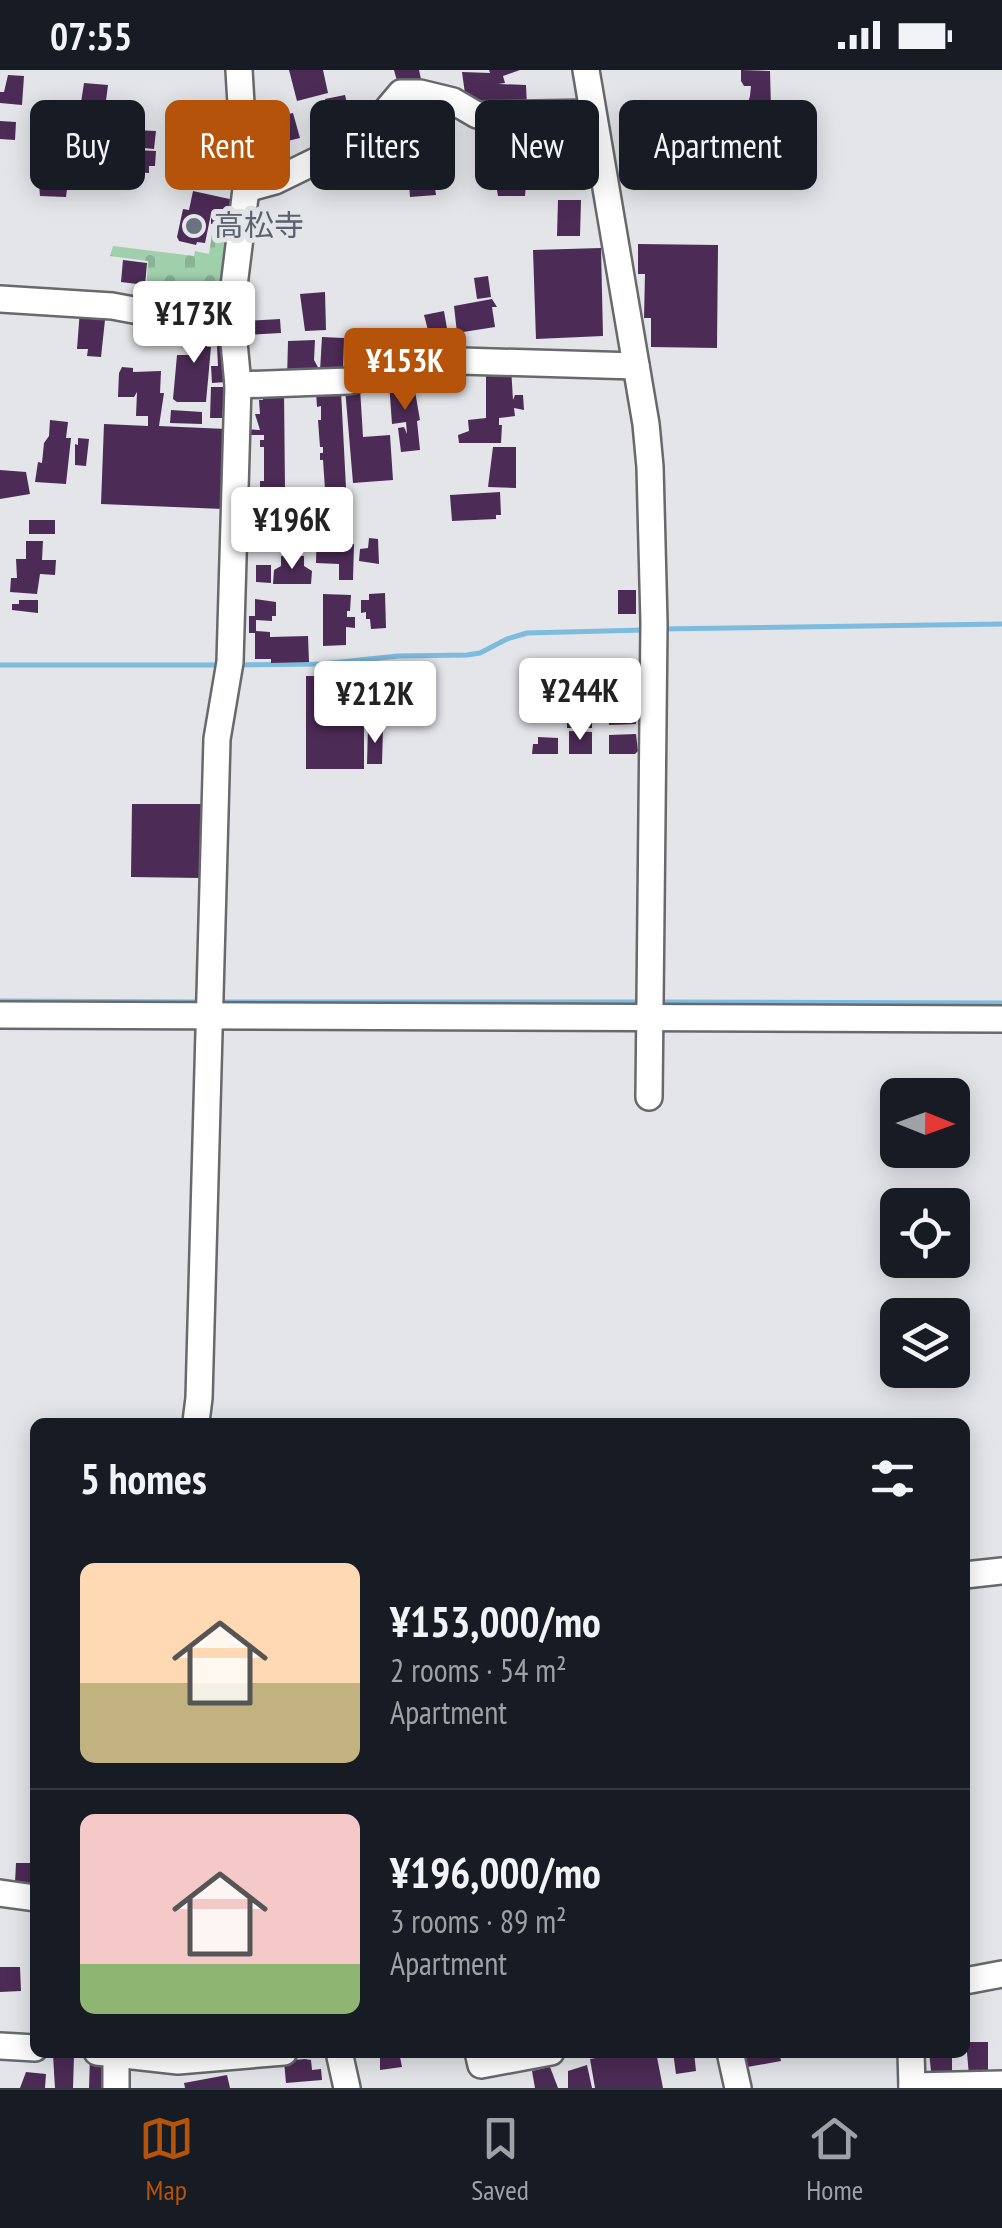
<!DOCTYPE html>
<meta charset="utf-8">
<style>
:root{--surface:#171b24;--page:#20242c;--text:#f1f3f6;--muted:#9ea1a6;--line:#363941;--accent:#b45309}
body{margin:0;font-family:"PT Sans Narrow","Noto Sans JP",sans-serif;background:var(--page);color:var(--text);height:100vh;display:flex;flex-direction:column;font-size:38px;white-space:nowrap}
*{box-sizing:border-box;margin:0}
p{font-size:32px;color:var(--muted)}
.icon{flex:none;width:55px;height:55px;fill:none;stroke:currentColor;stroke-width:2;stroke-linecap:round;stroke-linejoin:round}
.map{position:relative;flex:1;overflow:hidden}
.drawer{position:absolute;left:30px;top:1348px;width:940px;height:640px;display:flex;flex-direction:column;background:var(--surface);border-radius:15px;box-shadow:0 5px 25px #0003}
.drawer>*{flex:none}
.banner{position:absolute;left:30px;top:30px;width:942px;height:90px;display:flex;gap:20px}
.needle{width:65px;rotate:91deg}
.controls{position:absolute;left:880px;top:1008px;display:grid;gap:20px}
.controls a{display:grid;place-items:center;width:90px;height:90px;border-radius:15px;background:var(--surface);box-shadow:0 5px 25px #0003;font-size:50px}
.price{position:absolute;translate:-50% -85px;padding:0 22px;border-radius:10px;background:#fff;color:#222;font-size:32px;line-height:65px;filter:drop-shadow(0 2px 5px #0008)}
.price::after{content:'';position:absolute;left:50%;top:60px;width:30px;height:22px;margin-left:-15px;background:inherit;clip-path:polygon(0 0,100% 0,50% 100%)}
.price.active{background:var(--accent);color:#fff}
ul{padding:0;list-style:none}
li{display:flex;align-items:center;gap:30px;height:250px;padding:0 50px}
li+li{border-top:2px solid var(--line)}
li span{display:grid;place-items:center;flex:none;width:280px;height:200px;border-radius:15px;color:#555}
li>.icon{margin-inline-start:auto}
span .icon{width:120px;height:120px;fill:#fffc;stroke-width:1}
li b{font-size:42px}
h2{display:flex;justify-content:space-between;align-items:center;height:120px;padding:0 50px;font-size:42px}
.tag{padding:0 35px;border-radius:15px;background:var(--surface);box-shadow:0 5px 25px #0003;font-size:35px;line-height:90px}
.tag.active{background:var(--accent);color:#fff}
.status{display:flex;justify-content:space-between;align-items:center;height:70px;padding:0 50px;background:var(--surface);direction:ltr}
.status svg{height:28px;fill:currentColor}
.dock{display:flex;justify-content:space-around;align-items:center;height:140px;border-top:2px solid var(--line);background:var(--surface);font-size:28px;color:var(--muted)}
.dock a{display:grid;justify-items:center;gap:5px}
.dock .active{color:var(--accent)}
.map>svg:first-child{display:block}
.cemetery{fill:url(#cemetery-stones)}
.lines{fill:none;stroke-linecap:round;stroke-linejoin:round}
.stream{stroke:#7dbbdf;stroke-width:5}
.building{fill:#4c2b56}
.minor-casing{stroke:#67696c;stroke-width:30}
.minor{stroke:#fff;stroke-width:25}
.worship-dot{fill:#6b7280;stroke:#e3e5e9;stroke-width:4}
.labels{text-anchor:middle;stroke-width:10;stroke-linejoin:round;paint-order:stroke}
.worship-label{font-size:30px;fill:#5b616d;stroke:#e3e5e9;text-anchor:start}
</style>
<div class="status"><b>07:55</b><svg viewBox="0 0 49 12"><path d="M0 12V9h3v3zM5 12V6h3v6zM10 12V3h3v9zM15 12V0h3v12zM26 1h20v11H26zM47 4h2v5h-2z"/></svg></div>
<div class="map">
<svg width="1002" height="2018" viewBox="0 0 1002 2018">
<defs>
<pattern id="cemetery-stones" width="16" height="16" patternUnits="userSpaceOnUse" patternTransform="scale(2.5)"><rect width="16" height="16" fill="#a0cfac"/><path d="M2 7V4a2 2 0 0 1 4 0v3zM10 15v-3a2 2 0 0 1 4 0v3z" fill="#8ab294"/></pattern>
</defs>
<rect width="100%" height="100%" fill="#e3e5e9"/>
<path class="cemetery" d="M213 157 235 161 225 231 132 235 122 225H146L148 191 110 186 113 176 194 186 195 181 209 184Z"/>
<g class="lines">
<g class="stream">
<path d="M660 559 1002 554"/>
<path d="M0 595H219"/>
<path d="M240 595 322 594 398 586 467 585 480 583 507 569 527 563 644 560"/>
<path d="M0 931 204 932"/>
<path d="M220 932H644"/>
<path d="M660 932 1002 933"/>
</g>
</g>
<g class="building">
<path d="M289 0H323L328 23 297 31Z"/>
<path d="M394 0H419L421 9 397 11Z"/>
<path d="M489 0H520L503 6 505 13 498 14 526 15 527 37 466 31 462 2 490 3 492 9Z"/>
<path d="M741 0 770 1 771 39H737V33H748L750 26 751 16H744L741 11Z"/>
<path d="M8 5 24 6 22 35 0 33V22H4Z"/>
<path d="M84 13 108 15 103 54 78 52Z"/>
<path d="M345 25 352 54 332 61 325 29Z"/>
<path d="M262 40 267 49 293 43 300 68 263 77 260 64 262 60 250 63 245 44Z"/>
<path d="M169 50 194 53 198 58 213 59 211 83 214 65H233L236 84 220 83 219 88H215L214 109 199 108 201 82 195 81 193 108 177 107 174 85H186V82L173 81 174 64 188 67V63L168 62Z"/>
<path d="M549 50 572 51V86H548V77H552Z"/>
<path d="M0 51 16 52 15 70 0 69Z"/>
<path d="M525 52V87H502V57Z"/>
<path d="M86 54 88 72 58 73V69H62V57Z"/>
<path d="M657 54H671V90H651L647 59H657Z"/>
<path d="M133 60 156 61 154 79 132 77Z"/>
<path d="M50 78 72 79 66 127 40 126 39 114Z"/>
<path d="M137 80 156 81 155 96H149V103L134 102Z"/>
<path d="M222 85 237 86 235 111 221 110Z"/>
<path d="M524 89 527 102 525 126H498L495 109 500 108 499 90Z"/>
<path d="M432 97 436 125 410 127 409 114H416L414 98Z"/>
<path d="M193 121 234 130 232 155 211 154V144L205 173 197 172 196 175 179 171 177 167 183 139 189 140Z"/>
<path d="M558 130H581L580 166H557Z"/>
<path d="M638 174 718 175 717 278 651 277V248H644L645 204H638Z"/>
<path d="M601 178 603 266 536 269 533 180Z"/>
<path d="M123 190 147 193 145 215 121 212Z"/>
<path d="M488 206 491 227 477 229 474 208Z"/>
<path d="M325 222 326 260 305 261 300 224Z"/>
<path d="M492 229 497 237H492L495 257 457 263 454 236Z"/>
<path d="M80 240 95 241 94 249 105 250 101 287 87 286 88 279H77Z"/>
<path d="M444 241 450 276 433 279 424 245Z"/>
<path d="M280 249 281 263 246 265 245 251Z"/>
<path d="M187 250H207V277H211L206 332H177L173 329 177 285H194V276H189L187 268Z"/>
<path d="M322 267 344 268 343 304 298 300V310H287L288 271 315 270 314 290 320 301Z"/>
<path d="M230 275 227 312 212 313 211 296H218L217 276Z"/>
<path d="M122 297 133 298V302L161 301 160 323H164L159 356 226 359 223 439 101 434 104 354 148 356V346H136L137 322 134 327H118L119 303Z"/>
<path d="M511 297 513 330 515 325H523L524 340 514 338 515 346 499 348V355H502L501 373H459L458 365 469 361 468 350 486 348V298Z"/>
<path d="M406 309 413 310 420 350 417 351 420 380 401 382 398 358 404 357 407 364 406 352 392 354 389 312Z"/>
<path d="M211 317H225L222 348H210Z"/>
<path d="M345 318H360L363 367 390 365 393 410 353 413Z"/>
<path d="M341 321 346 418 325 419 323 390H320V383H323V377H320L318 350H321V336L317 337 316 322Z"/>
<path d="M263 322H284L285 419 260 417V411H264V377H260V370H264V365H242V359L260 360 255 344H260L259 330H263Z"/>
<path d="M171 340 202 342V354L170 353Z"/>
<path d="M50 350 68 352 66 368H71L66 414 35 412 38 392 42 393 44 373 49 366Z"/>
<path d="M78 368 89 369 86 396 75 395V374L78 375Z"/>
<path d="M493 377H516V418L488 417Z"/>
<path d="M0 400 26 402 30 424 0 429Z"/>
<path d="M500 422 501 445H496V449L452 451 450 425Z"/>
<path d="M323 444H335V452H342L341 474H354L353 510H339V494L316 493 317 451H323Z"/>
<rect x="29" y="450" width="26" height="14"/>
<path d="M369 468 378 469 379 494 359 491 360 479 368 478Z"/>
<path d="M26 471H43L42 490H56L55 505 40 504 37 524 10 522 11 508H17L16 489H26Z"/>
<path d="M281 486H304V496L312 501 311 514H273L274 500 281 496Z"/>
<path d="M256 495H271V513L256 512Z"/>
<rect x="618" y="520" width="18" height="24"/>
<path d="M385 523 386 558 371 559 370 549H366V542L361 543V530H369V524Z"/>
<path d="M323 524 351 525 350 541H347V547H355V558L346 557V575L323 576Z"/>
<path d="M255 529 276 532V546H272V551L256 550V561L270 562V567L308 566 309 592 271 593V589H255V563H249V546H255Z"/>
<path d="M19 530H38V543L12 540V534H19Z"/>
<path d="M367 602 379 608 383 618V647H381L383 653 378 649 375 651 373 647 372 619 367 620Z"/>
<rect x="306" y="606" width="58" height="93"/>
<rect x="567" y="637" width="25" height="21"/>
<path d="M608 637H641V643L635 642 636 654 609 655Z"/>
<path d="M368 657 383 658 382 694H367Z"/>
<path d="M569 661 592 662V684H569Z"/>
<path d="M636 664 638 681 635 684H609V665Z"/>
<path d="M538 667 558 668V684H532L533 674H538Z"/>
<path d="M132 734H202L201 808 131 807Z"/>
<path d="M16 1793H33L32 1814 15 1813Z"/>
<path d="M0 1897H20L21 1921 0 1922Z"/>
<path d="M966 1972H988V2005H969Z"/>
<path d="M380 1982H399L402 1997 380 2000Z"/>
<path d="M612 1982H656L663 2018H595L590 1989 612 1985Z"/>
<path d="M673 1982H694L696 2001 676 2004Z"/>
<path d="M756 1982H779L781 1991 742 1998 740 1989 756 1987Z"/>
<path d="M929 1982H952V2003L931 2001Z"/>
<path d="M53 1985H74L73 2018H55Z"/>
<path d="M90 1987H110L108 2018H89Z"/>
<path d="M305 1989 311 1990 312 2000 321 1999 322 2010 286 2013 284 1991Z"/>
<path d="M587 1995 592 2018H568V2001Z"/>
<path d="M550 1997 558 2018H535L532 2001Z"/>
<path d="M26 2002 46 2004 45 2018H20Z"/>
<path d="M227 2005 230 2018H185L184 2013Z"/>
</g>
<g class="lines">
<defs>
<g id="minor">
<path d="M586 0 646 354 650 397 654 553 649 1027"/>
<path d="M246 119 275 111 363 68 401 23H420L453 31 477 45 592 43"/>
<path d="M0 229 112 236 139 241 231 240"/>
<path d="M238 315 349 311 422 294 461 291 636 296"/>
<path d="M0 945 1002 949"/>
<path d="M196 1352 199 1328 217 669 230 592 238 315 231 240 246 119 239 0"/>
<path d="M965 1505 1002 1501"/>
<path d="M0 1823 35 1828"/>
<path d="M965 1911 1002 1904"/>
<path d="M0 1976 35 1978"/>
<path d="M97 1982 178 1991 284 1982"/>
<path d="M339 1982 347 2018"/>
<path d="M478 1982 481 1995 551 1982"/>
<path d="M730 1982 738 2018"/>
<path d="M911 1982 912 2018"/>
<path d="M912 2016 1002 2014"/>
<path d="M116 2018V1982"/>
</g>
</defs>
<use href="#minor" class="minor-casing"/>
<use href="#minor" class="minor"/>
</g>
<circle class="worship-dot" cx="194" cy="156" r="10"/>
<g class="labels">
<g class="worship-label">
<text x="214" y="166">高松寺</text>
</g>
</g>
</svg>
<div class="controls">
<a><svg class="needle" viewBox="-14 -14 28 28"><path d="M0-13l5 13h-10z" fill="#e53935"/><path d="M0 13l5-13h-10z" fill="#9ea1a6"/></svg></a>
<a><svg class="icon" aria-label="locate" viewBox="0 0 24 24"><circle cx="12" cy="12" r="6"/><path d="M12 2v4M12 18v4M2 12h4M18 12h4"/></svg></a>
<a><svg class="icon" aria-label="layers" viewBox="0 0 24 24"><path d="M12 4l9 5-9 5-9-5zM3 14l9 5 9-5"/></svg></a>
</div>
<b class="price" style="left:194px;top:296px">¥173K</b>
<b class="price active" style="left:405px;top:343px">¥153K</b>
<b class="price" style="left:292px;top:502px">¥196K</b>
<b class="price" style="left:580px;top:673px">¥244K</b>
<b class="price" style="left:375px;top:676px">¥212K</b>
<div class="banner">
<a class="tag">Buy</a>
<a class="tag active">Rent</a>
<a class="tag">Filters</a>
<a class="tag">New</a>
<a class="tag">Apartment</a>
</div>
<section class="drawer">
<h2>5 homes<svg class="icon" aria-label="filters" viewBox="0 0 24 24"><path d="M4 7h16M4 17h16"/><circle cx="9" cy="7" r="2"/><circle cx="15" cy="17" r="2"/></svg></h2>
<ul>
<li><span style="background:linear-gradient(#ffd9b3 60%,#c2b280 0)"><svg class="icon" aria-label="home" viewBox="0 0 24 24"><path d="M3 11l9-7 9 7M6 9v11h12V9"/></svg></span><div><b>¥153,000/mo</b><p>2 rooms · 54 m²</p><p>Apartment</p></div></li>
<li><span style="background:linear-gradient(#f6c9c9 75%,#8fb573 0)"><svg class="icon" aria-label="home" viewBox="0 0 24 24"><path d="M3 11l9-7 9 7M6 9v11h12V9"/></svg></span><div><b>¥196,000/mo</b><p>3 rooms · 89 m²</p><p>Apartment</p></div></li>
</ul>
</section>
</div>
<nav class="dock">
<a class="active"><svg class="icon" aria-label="map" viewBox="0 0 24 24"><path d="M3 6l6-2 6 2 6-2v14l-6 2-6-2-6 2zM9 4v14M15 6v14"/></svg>Map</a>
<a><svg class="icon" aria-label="saved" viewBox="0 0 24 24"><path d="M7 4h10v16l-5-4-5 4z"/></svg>Saved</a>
<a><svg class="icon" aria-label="home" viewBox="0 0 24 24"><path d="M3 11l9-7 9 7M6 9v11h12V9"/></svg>Home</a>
</nav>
